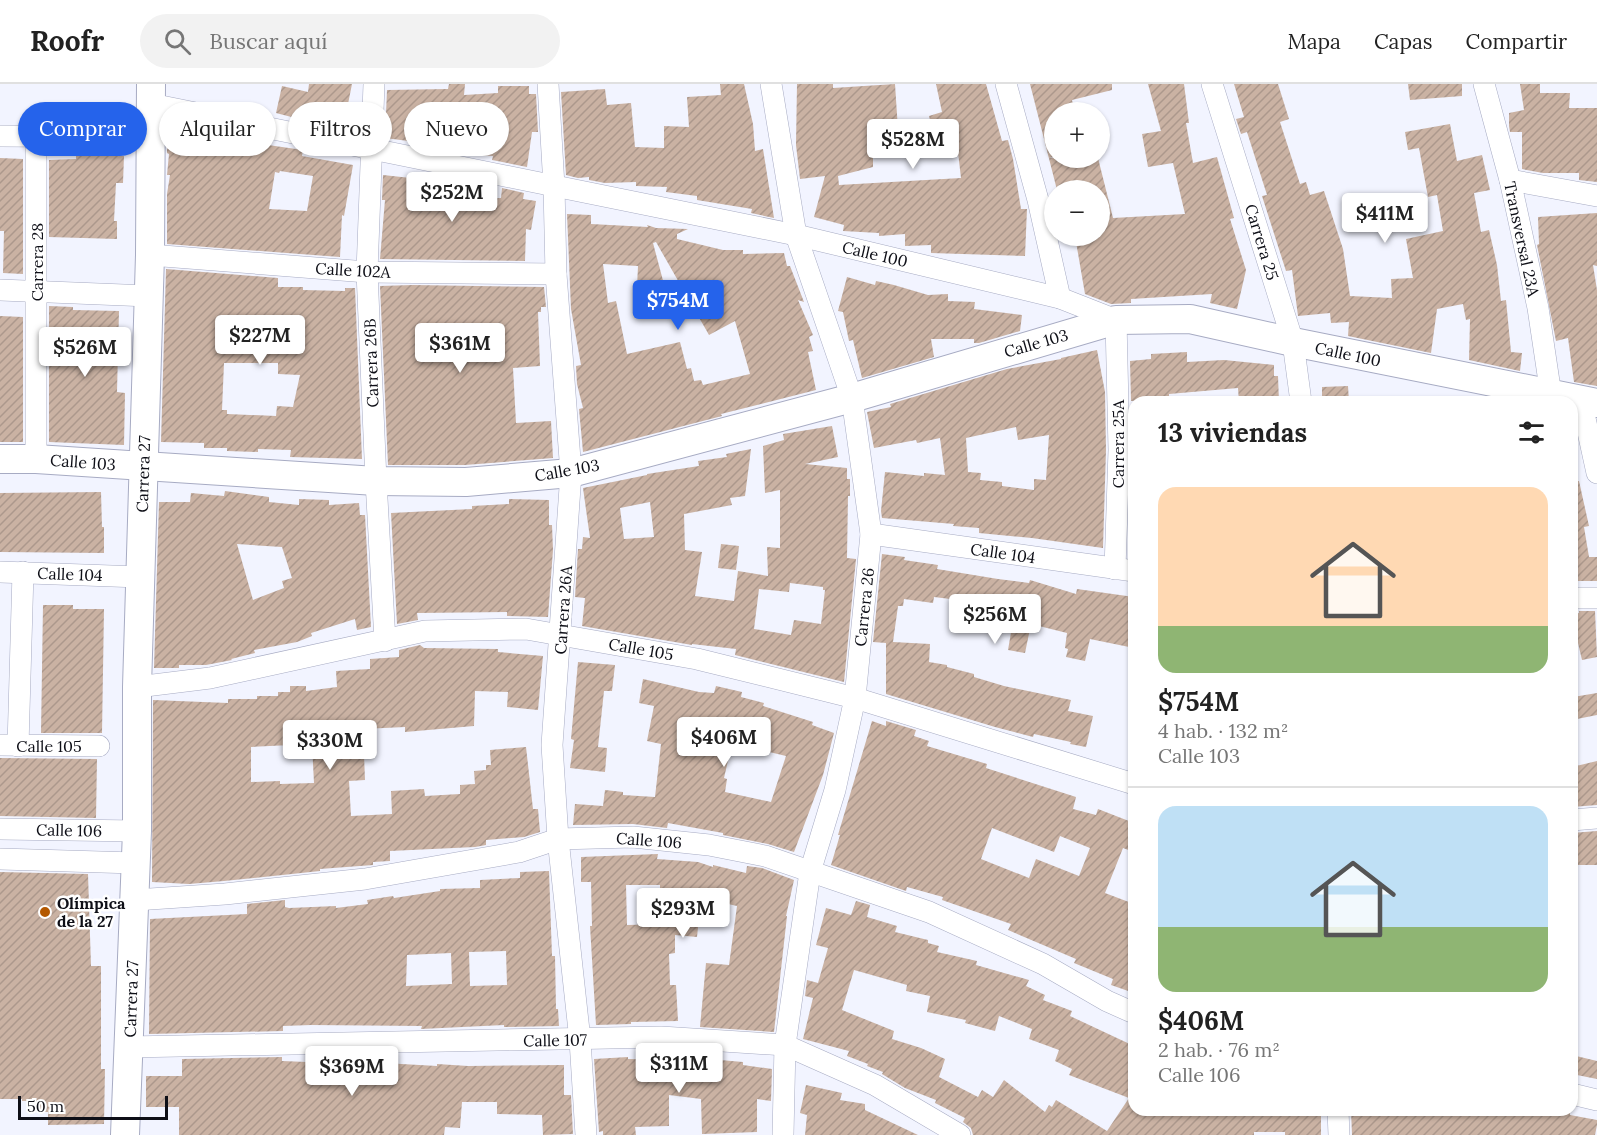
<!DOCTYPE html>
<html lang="es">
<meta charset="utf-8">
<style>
:root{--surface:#fff;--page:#f2f2f2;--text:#222;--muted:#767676;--line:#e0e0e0;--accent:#2563eb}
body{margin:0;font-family:Lora,serif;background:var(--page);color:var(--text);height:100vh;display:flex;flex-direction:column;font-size:22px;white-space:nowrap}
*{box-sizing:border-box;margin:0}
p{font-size:20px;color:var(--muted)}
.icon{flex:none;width:33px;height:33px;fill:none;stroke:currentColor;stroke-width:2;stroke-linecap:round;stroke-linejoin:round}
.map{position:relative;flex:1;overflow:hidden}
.details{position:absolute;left:1128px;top:312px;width:450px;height:720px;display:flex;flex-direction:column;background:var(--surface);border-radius:18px;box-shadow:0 2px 4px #0004}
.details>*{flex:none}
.banner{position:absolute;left:18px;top:18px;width:570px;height:54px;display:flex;gap:12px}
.controls{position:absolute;left:1044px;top:18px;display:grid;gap:12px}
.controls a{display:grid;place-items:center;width:66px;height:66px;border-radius:50%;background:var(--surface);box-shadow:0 2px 4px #0004;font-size:30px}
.scale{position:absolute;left:18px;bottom:15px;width:150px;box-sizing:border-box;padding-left:6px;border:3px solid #0e0f17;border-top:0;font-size:16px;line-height:21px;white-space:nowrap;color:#0e0f17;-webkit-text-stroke:4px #fff;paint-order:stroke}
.price{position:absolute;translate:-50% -51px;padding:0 14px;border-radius:6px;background:#fff;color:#222;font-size:20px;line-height:39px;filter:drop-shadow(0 2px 3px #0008)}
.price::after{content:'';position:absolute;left:50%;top:36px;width:18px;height:14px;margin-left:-9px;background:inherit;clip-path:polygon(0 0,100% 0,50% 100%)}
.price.selected{background:var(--accent);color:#fff}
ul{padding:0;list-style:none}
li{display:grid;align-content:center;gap:12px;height:318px;padding:0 30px}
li+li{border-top:2px solid var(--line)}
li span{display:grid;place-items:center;height:186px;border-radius:18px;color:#555}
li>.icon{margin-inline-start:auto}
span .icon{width:108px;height:108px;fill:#fffc;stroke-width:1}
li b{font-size:26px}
h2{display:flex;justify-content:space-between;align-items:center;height:72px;padding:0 30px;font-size:26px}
.pill{padding:0 21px;border-radius:27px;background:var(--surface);box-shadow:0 2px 4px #0004;font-size:21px;line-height:54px}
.pill.selected{background:var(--accent);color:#fff}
header{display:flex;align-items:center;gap:36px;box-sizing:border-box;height:84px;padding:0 30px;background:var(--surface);border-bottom:2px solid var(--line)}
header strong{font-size:28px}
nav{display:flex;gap:33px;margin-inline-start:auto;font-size:21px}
.search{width:420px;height:54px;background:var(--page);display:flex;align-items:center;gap:15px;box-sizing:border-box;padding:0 21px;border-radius:33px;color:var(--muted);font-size:22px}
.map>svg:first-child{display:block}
.building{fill:url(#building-hatch);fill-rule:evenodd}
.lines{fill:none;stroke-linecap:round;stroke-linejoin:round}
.street-casing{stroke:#a7abc3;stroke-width:22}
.secondary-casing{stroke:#a7abc3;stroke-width:30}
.street{stroke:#fff;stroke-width:21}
.secondary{stroke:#fff;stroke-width:28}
.poi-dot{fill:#b45800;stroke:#fff;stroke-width:2}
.labels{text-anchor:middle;stroke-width:5;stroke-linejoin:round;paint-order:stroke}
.street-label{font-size:16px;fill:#0e0f17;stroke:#fff}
.poi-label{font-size:16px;font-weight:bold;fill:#0e0f17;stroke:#fff;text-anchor:start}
</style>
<header>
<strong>Roofr</strong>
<div class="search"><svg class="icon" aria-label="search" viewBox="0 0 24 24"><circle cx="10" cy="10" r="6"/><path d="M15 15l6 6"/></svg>Buscar aquí</div>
<nav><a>Mapa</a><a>Capas</a><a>Compartir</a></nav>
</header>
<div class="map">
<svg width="1597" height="1051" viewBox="0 0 1597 1051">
<defs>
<pattern id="building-hatch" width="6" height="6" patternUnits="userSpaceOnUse" patternTransform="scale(1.5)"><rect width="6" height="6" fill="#cab2a3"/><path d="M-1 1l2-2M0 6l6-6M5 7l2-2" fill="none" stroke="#ac988c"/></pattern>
</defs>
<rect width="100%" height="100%" fill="#f2f4ff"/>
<g class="building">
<path d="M309 0H352L343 45 303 38V36L276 29 282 2 308 8Z"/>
<path d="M449 0H465L464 11 498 9V2H529V10H536L538 48H532L527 83 492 76 493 72 465 70 466 63 424 57V59L385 54 387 6 448 5Z"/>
<path d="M720 0H744L753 40 755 67 763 65 774 134 751 129 752 125 697 116V112L666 108 667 103 636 102V98L605 99 589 96V93L578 94 566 91 561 8 605 5 607 21 631 19 635 63 664 64V42L689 43 687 13 721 11Z"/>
<path d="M797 0H833V4L895 0 899 61 873 63V83L838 92 839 101 961 94 957 60 938 66 929 32 942 28 936 0H986L1002 57 1008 56 1013 75 1021 125H1027L1025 172 931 169V161L905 162V150L879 152V149L843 147 844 141 814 133 825 92 800 95 796 61Z"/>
<path d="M1030 0H1112V6L1072 16 1075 28H1054V73L1049 74H1098L1113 134 1185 130 1173 79 1148 83 1142 50 1161 47 1148 0H1184L1189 39H1186L1193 79 1217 73 1234 134 1230 135 1246 186 1237 225 1210 219 1212 210 1131 215V219L1111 220 1085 210 1075 152H1100V106H1057Z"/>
<path d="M1234 0H1278L1289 35 1280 38 1300 100 1306 98 1310 111 1324 107 1343 165 1350 212 1392 214 1391 195 1413 194 1406 155 1443 147 1437 111 1428 113 1419 64 1408 66 1405 48 1450 40 1457 77 1482 71 1490 106 1474 109 1481 148 1489 146 1497 181 1501 217 1506 216 1511 268 1522 269 1520 287 1469 276 1470 235 1466 236 1463 220 1437 225 1431 269 1348 252 1349 238 1331 239 1330 229 1298 232 1292 186 1286 187 1262 112 1267 111 1247 48 1241 50 1236 35 1244 33Z"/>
<path d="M1408 0H1462V12L1410 16Z"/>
<path d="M1520 0H1540V9H1570L1569 24H1597V98L1579 96V89H1543L1522 85V48H1510L1509 42V29L1524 26Z"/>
<path d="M170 47 303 66 302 72 353 81 344 132 342 131 340 173 167 160V110L170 91H167L169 70 167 69V66ZM280 87 313 92 307 127 269 125 275 88 279 89Z"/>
<path d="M76 70 124 72 123 99H116L114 137H117V155L49 153V76L76 75Z"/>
<path d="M0 74 23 75V190L3 189 4 147H0Z"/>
<path d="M383 91 420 95V97L452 98 451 116 501 114 502 104 524 109 523 115 536 117 531 146 526 145 525 177 380 175 385 116H382Z"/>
<path d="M1597 129V182L1593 181 1597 206V302L1574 298 1568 254 1556 257 1537 161 1539 160 1538 133Z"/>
<path d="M567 130 591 131V140L648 143 647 141 656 144 688 145 677 150V155L723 166H743V170L784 169 787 182H790L804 218 798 216 813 251 809 253 813 267 808 268 816 306 721 330 722 332 583 368 579 325 583 324 577 300 576 282 581 281 571 225ZM656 158 709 251 735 237 750 290 703 301 701 296 694 297 691 284 687 285 680 258 627 270 616 217 608 219 603 180 638 182 637 203 665 204 653 159Z"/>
<path d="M166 185 278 194V203H303V206L345 207V204H355L362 375 290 373 291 366 258 365V368L227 367V364H204V359L161 358ZM224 279H278V290L300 291 293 323 277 322 276 332 227 330V326H222Z"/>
<path d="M847 193 875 201 876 197 894 201 928 211 948 210V217L975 218 974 225 1022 231 1020 247 979 259H974V255H931L934 273 862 294 853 256 849 257 843 228 838 227Z"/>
<path d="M413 201 544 203 546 223H541V228H538L540 282 513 284 516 339 551 337 553 374 465 381H388L380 202Z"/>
<path d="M49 222 73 223V226L119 227 117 308 125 309 124 361 49 358Z"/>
<path d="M0 232 23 233V358H0Z"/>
<path d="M1097 266 1105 308 1106 366 1103 464 1032 454 979 449V444L953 442 954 440 882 434 881 427 885 388 924 392V389L945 391 940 354 917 359 916 356 874 364 867 328 891 323 890 320 1007 285 1061 275V274ZM1016 343 1018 356 1049 351 1046 396 1034 395V406L1002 402V398L980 396 981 389 968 388 966 354Z"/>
<path d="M1187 268V278L1224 276 1274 281V292H1278L1279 318H1239L1238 304 1169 310V315L1131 317 1130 277 1151 275V270Z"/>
<path d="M1348 302 1349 318H1322V303Z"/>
<path d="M832 342 838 373 805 380 847 384V395H850V412H848L847 474 856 475 844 598 735 571 736 565 692 560V561L582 542 585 514 575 513 578 465H582L583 453 590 454 583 404 647 391V390L699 382 698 377 727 373 726 370 751 365 745 412 730 414 732 421 684 430 685 466 702 468 695 512 734 517 738 487 768 492 767 463 780 464V406L765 409 763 362 784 356 783 350ZM650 418 654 453 624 455 620 424ZM790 499 823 503V506H825L821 540 794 536 791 551 754 545 759 505 789 508Z"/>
<path d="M1572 397H1579L1589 442 1584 443 1589 473H1597V497H1572Z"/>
<path d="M225 407 269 413V418L299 421V415L329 416V421L359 419 360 431H365L371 543 357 546 355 535 311 549 312 552 297 558 254 566 255 569 231 575 232 576 206 581H179V584H154L159 418H190L191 409 224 412ZM237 460 282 463 292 494 282 497 284 504 253 516Z"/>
<path d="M101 408 102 443H104V469L0 468V409Z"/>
<path d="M509 415 549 416V441H552L553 466 548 533 507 532V528L417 529 418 536 397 540 391 429 472 425V422L509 420Z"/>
<path d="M1129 435H1134V468L1128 467Z"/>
<path d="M721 460 739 462 736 486 718 484Z"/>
<path d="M882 470 905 473 904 476 938 481 937 485 998 495 1029 499 1030 496 1076 510 1077 505 1134 513V564L1090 555 1085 577 1066 573 1068 565 1065 564 1067 549 1031 540 1025 569 1008 566 1013 537 981 533 983 519 934 513 933 519 904 515 903 522H898L893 558 930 560 929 578 947 581V583L974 590V593L1004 602 1071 616 1068 627 1093 632 1086 663 1070 660 1071 658 1034 650 1033 653 995 643 886 610V559L873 558Z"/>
<path d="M43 521H73V525H104L102 649H41Z"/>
<path d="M1579 527H1595L1597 573 1582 576 1578 559H1572V530L1579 529Z"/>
<path d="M420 561 424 564 498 565V568L543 572 538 626 507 623 508 608 475 607 474 642 405 648V643L363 645 365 696 349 697 351 732 392 730 391 707 424 705 425 712 460 710V701L475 700 474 687 486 686V681H491L490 666 526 663 533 725H538L540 748 524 753 486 756V761L475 763 390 767V777L373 778V781L320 785V787L224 797 189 800 152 798 153 616 228 619V615H257V612H278V608H290V602H306V607L337 603 336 587 370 585V575L399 573V566ZM312 660 314 699 280 700V697L251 698V663Z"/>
<path d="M578 578 615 581 612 607H604L598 663 607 664 605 688 570 684 574 656 571 655Z"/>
<path d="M643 595 699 608 714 609 716 602 742 608 741 613 764 619 763 622 813 638 812 641 834 649 823 691 794 768 768 760 723 751V749L668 739 667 744 633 740 573 741 575 720 603 722 605 706 623 708V711L655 713 661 660 647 657 654 622 639 619ZM732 659 786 672 771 718 725 708 727 695 724 694Z"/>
<path d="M1597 609V631L1577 635 1573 613Z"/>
<path d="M872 637 886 642V637L916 646 914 652 929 657 927 662 987 680 986 684 1076 713 1073 725 1096 731 1098 725 1134 739V768L1123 764 1105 809 1134 820V909L1111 901 1113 895 1074 879 1076 875 1008 846 1011 840 942 816 943 813 907 803 906 807 831 781 840 751H838ZM992 744 1054 768 1060 752 1090 764 1079 792 1036 775 1029 794 981 775Z"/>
<path d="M0 674 97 675 96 734 0 732Z"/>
<path d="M1597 677V721L1572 723V683Z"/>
<path d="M1597 747V781H1572V749Z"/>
<path d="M658 770 657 775 698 778 713 783V781L746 789 747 782 762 784 794 796 786 832H787L774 948 700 943 706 879 729 881 737 822 701 814 697 853 675 851V869L669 870 670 901H676L678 937 631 938V940L596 941 590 842H592L591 798H581V773ZM626 801H660V807H663L664 840 627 841Z"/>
<path d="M549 787 552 872H555L556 925H558L559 942 504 943V941L421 945 422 942 311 941 283 942V947L149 950 150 835 247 830V820L285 816V823L289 824 336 822V824L368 820 367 816 393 812 394 814 440 807V805L480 804V796L520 794V788ZM506 867 507 901 470 902 469 868ZM451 869 452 900 406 902 407 871Z"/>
<path d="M0 788 88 790 91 882H101V985H105L104 1040 48 1041V1028H35V1022H29V1017H22V1015H0Z"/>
<path d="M856 817 870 821 867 833 897 842 895 848 928 856V859L939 862 937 868 977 877 976 881 1029 896 1026 902 1045 911 1043 916 1072 927 1070 932 1134 962V1026H1321V1051H1285V1048H1254V1051H973L971 1044 963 1038 965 1034 935 1019 936 1016 905 1004 882 990 883 988 867 982 868 980 847 972 849 967 803 955 813 914 805 912 807 896 818 899 828 864 816 861 826 824 851 831ZM854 886 907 901 906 907 930 912 927 928 966 936 965 939 995 947 999 932 1032 945 1029 955 1059 966 1055 977 1072 985 1069 991 1129 1014 1107 1047 1056 1016 1052 1023 1049 1021 1045 1028 1004 996 993 1013 982 1006 978 1013 939 993 945 975 921 964 892 955 894 947 842 926Z"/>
<path d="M1572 971 1597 977V995L1572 990Z"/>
<path d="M282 973V977L307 978V982L384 981V979L437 982V980L468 982 564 981V1011H571L573 1050 543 1051 542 1031 497 1030V1018H462L460 1044 445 1043 444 1051H179V1023H146V992H182V975Z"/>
<path d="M628 973V975L679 976V988H695L697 974 743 978V981L772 985 771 1017 757 1015V1048L702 1050 701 1015 669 1011V1042L635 1043 636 1051H603V1047L599 1048 594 975Z"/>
<path d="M806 1001 842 1009 840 1016 865 1020V1026L918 1051H805L807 1031 800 1029Z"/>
<path d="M1351 1026H1549L1570 1029V1031L1597 1036V1041L1595 1051H1352Z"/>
</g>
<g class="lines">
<defs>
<g id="street">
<path d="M374 0 367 188 376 397 385 557"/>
<path d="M548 0 554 102 556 190 571 389 552 661 558 755 580 956 586 1051"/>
<path d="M771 0 796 151 852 314 871 450 855 614 835 706 810 788 785 961 783 1051"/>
<path d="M1006 0 1038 116 1060 214"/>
<path d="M1212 0 1293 258 1301 318"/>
<path d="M1484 0 1510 96 1538 224 1551 311"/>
<path d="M151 20 796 151 1060 214 1116 236 1119 366 1115 485"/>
<path d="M0 52 150 53"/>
<path d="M36 53V375"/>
<path d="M1510 96 1597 112"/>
<path d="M150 171 367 188 556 190"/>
<path d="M0 206 149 212"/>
<path d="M1581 316 1597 389"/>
<path d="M871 450 1134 487"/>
<path d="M0 488 140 493"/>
<path d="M1572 514H1597"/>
<path d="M137 603 210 594 425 547 526 545 697 575 855 614 1134 700"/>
<path d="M0 661 99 662"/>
<path d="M18 662 23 488"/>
<path d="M1572 736 1597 734"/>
<path d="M0 745 137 747"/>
<path d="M0 775 135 779"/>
<path d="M135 816 225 810 365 795 519 768 558 755 633 753 709 761 765 772 929 828 1043 880 1107 917 1134 929"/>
<path d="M129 963 661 953 785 961 875 1001 960 1051"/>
<path d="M1572 1010 1597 1016"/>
<path d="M1338 1026 1339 1051"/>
</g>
<g id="secondary">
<path d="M0 375H36L376 397 466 398 571 389 852 314 1116 236 1190 235 1293 258 1597 319"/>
<path d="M125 1051 137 747V603L150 171 151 0"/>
</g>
</defs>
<use href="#street" class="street-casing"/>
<use href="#secondary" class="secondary-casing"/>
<use href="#street" class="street"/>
<use href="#secondary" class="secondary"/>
</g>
<circle class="poi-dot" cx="45" cy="828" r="6"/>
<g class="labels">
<g class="street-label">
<text transform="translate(1522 155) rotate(78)" y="6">Transversal 23A</text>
<text transform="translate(1262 158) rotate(73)" y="6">Carrera 25</text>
<text transform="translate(875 170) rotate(13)" y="6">Calle 100</text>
<text transform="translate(37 178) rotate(-90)" y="6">Carrera 28</text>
<text transform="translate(353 186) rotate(3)" y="6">Calle 102A</text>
<text transform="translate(1036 259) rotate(-16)" y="6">Calle 103</text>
<text transform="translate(1348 270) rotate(12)" y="6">Calle 100</text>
<text transform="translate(371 279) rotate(-92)" y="6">Carrera 26B</text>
<text transform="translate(1118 360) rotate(-90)" y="6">Carrera 25A</text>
<text transform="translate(83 378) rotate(4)" y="6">Calle 103</text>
<text transform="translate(567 386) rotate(-10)" y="6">Calle 103</text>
<text transform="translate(143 390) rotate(-88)" y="6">Carrera 27</text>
<text transform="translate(1003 469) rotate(8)" y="6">Calle 104</text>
<text transform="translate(70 490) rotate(2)" y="6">Calle 104</text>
<text transform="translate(864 523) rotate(-84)" y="6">Carrera 26</text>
<text transform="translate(563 526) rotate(-86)" y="6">Carrera 26A</text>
<text transform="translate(641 565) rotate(10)" y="6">Calle 105</text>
<text x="49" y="668">Calle 105</text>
<text transform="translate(69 746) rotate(1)" y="6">Calle 106</text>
<text transform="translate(649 756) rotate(4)" y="6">Calle 106</text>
<text transform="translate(131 915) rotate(-88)" y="6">Carrera 27</text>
<text transform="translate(555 956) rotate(-1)" y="6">Calle 107</text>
</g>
<g class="poi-label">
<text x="57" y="825">Olímpica<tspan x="57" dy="18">de la 27</tspan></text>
</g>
</g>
</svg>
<div class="controls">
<a>+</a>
<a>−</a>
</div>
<div class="scale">50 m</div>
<b class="price" style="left:913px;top:86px">$528M</b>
<b class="price" style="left:452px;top:139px">$252M</b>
<b class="price" style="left:1385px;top:160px">$411M</b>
<b class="price selected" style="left:678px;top:247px">$754M</b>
<b class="price" style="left:260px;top:282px">$227M</b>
<b class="price" style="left:460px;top:290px">$361M</b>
<b class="price" style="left:85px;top:294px">$526M</b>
<b class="price" style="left:995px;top:561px">$256M</b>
<b class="price" style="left:724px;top:684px">$406M</b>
<b class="price" style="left:330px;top:687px">$330M</b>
<b class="price" style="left:683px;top:855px">$293M</b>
<b class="price" style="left:679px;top:1010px">$311M</b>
<b class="price" style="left:352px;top:1013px">$369M</b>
<div class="banner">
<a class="pill selected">Comprar</a>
<a class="pill">Alquilar</a>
<a class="pill">Filtros</a>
<a class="pill">Nuevo</a>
</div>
<section class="details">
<h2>13 viviendas<svg class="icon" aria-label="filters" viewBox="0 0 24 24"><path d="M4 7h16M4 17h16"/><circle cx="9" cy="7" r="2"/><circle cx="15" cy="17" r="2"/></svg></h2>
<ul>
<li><span style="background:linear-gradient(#ffd9b3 75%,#8fb573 0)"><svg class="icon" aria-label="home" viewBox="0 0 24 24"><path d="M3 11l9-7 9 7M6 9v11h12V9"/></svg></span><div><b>$754M</b><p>4 hab. · 132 m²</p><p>Calle 103</p></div></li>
<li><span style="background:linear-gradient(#bfe0f5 65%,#8fb573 0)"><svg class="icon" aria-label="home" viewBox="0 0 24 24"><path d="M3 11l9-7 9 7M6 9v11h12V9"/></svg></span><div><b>$406M</b><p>2 hab. · 76 m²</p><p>Calle 106</p></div></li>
</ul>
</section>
</div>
